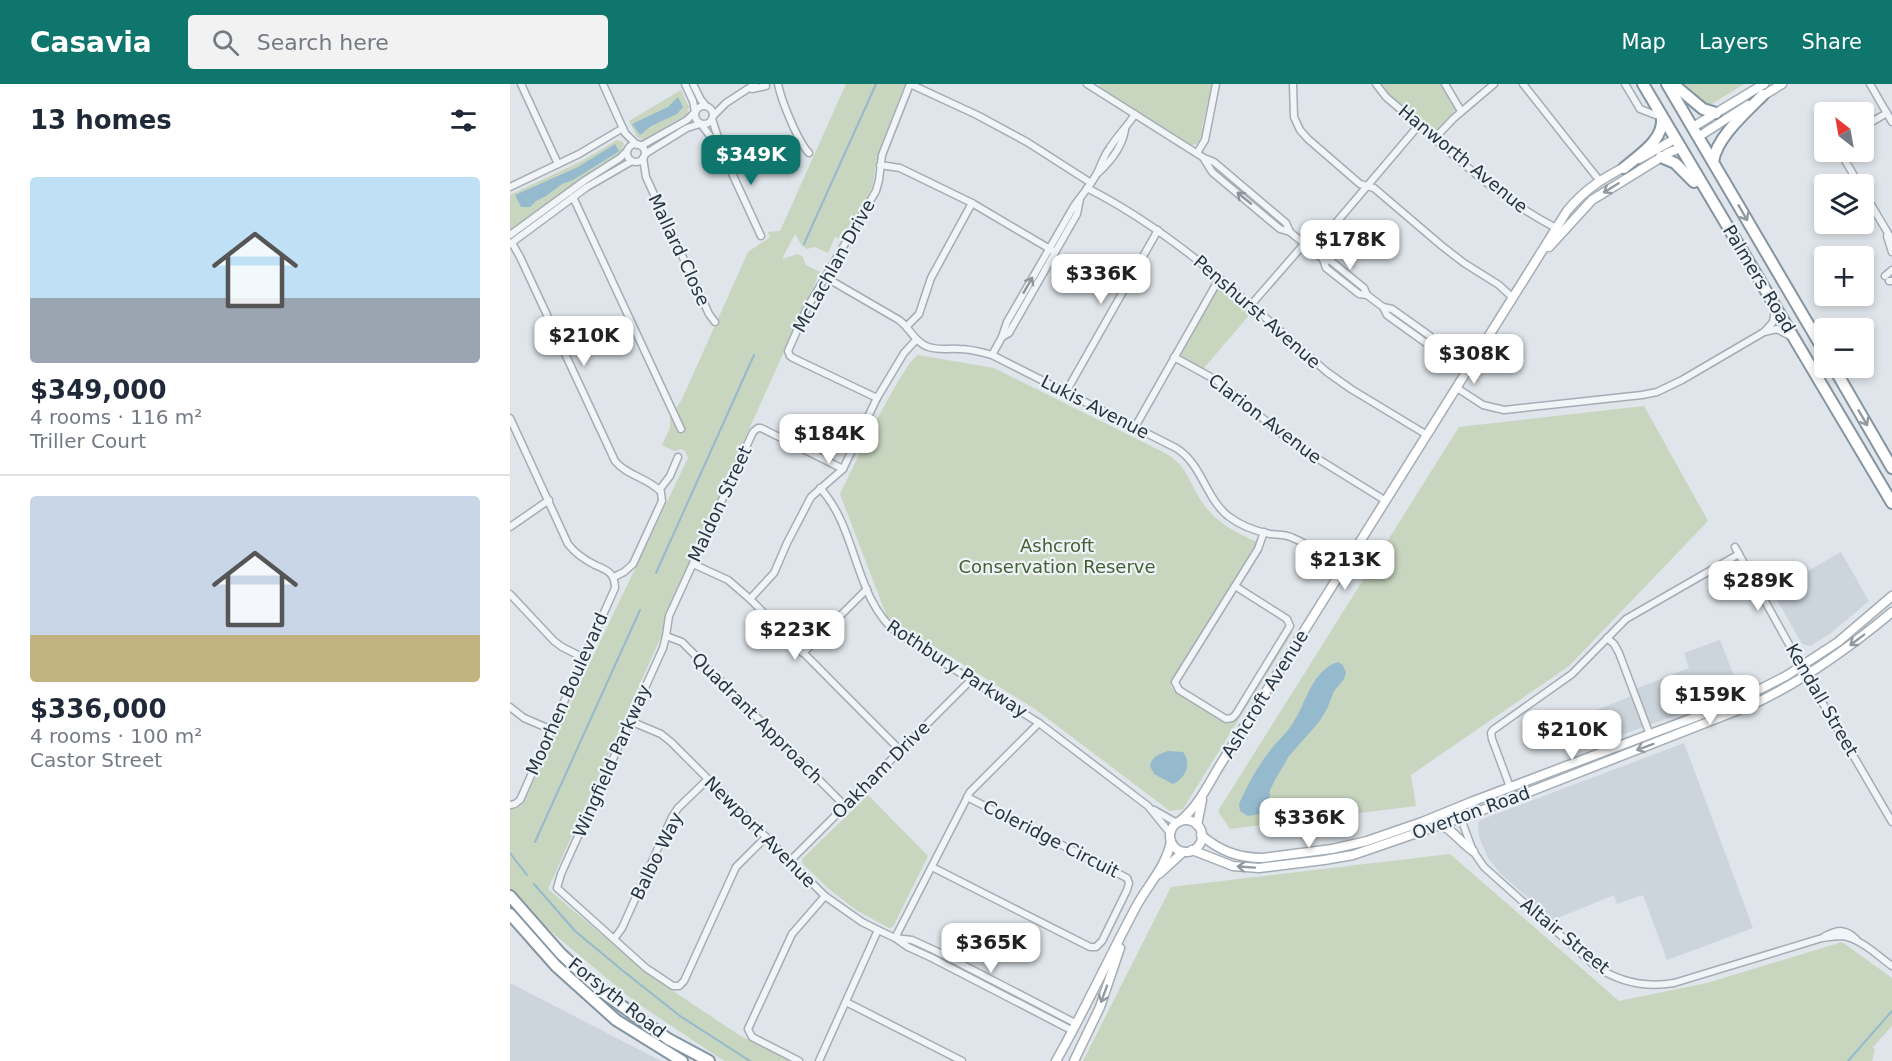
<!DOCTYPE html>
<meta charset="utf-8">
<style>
:root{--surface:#fff;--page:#f2f2f3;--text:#1f2937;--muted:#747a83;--line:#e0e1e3;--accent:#0f766e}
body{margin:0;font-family:"DejaVu Sans",sans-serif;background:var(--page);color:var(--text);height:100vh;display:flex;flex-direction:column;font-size:22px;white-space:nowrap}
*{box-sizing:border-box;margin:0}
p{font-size:20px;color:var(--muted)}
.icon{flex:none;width:33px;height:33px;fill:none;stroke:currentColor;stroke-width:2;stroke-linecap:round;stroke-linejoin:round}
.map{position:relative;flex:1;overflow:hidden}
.sheet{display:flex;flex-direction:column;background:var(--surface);width:510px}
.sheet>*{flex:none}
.needle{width:39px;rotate:329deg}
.tools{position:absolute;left:1304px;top:18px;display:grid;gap:12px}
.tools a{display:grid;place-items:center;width:60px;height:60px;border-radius:6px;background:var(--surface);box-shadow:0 3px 9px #0003;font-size:30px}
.price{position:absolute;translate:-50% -51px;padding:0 14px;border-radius:12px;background:#fff;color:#222;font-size:20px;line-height:39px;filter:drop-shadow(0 2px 3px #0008)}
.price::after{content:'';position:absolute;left:50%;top:36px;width:18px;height:14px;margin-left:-9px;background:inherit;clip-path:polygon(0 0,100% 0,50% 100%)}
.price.selected{background:var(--accent);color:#fff}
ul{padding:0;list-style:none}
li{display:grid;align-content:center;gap:12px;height:318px;padding:0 30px}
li+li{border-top:2px solid var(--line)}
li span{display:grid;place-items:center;height:186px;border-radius:6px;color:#555}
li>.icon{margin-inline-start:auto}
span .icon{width:108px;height:108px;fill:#fffc;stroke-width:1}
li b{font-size:26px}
h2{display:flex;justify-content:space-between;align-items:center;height:72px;padding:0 30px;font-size:26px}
header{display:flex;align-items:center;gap:36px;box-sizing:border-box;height:84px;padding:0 30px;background:var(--accent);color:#fff}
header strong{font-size:28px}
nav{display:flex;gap:33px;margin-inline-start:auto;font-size:21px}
.search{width:420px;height:54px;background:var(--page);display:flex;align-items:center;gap:15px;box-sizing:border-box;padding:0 21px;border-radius:6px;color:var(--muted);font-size:22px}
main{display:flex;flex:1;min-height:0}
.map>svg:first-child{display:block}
.built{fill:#ccd4dc}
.green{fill:#c8d5bf}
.water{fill:#95bace}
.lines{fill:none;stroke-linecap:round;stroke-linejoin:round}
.stream{stroke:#95bace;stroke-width:2}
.street-casing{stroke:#a4adb5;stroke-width:9}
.secondary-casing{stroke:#a4adb5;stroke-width:11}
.highway-casing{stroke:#8495a2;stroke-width:14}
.street{stroke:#f2f5f8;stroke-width:6}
.secondary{stroke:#fff;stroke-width:8}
.highway{stroke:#fff;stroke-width:10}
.oneway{stroke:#929aa1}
.oneway2{stroke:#8c959e}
.labels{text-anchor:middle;stroke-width:4.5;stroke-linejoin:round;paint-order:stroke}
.street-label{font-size:18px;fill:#263543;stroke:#eef3f7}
.park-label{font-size:18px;fill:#426031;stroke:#eef3f7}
</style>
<header>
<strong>Casavia</strong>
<div class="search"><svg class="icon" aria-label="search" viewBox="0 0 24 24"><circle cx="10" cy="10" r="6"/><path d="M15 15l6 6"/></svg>Search here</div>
<nav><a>Map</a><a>Layers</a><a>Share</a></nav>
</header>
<main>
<section class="sheet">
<h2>13 homes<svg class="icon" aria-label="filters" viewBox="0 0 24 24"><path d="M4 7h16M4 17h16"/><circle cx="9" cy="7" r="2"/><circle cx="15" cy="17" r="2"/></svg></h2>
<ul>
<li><span style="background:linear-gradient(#bfe0f5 65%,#9aa5b1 0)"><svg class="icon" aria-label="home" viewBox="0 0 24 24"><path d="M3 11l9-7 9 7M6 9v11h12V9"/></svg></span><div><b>$349,000</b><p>4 rooms · 116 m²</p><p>Triller Court</p></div></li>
<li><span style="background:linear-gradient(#c9d6e8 75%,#c2b280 0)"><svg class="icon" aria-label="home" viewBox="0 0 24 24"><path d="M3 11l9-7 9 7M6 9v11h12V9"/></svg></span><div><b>$336,000</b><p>4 rooms · 100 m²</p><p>Castor Street</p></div></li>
</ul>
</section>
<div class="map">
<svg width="1382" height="977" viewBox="0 0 1382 977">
<rect width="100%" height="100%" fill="#dfe5ea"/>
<g class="built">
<path d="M1331 468 1359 517 1321 549 1300 562 1292 560 1262 507 1269 503 1267 499 1288 487 1291 491Z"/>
<path d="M1210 556 1229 605 1193 621 1082 662 1071 632 1124 611 1123 606 1179 584 1174 569Z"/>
<path d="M1174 659 1243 844 1157 876 1133 811 1107 820 1104 811 1043 836 990 789 978 774 969 753 968 740 970 736Z"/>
<path d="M0 899 151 977H0Z"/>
</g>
<g class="green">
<path d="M336 0H395L368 69 362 104 332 156 325 153 318 169 305 163 297 165 292 162 285 150 272 175 288 170 293 173 296 181 310 188 157 527 151 553 38 805 142 893 229 951 280 977H215L211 975 124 917 20 830 0 806V725H6L12 721 178 374 175 367 172 365 164 367 152 361 160 344V334L172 315 238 168 260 153 258 148 270 147Z"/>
<path d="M589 0H702L692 43C694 50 691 58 684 61L680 60 642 36 638 35 591 5Z"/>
<path d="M869 0H931L945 23V26L927 47 921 48 879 13Z"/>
<path d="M1168 0H1234L1197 23Z"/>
<path d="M171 6 179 23 177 30 133 56 127 53 119 37Z"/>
<path d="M107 56 113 58 114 61 108 72 63 100 0 147V111L70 78Z"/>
<path d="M707 203H713L742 228 693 285 674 274 670 269Z"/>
<path d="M408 271 484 284 657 370C678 383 679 399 692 418 706 439 725 448 747 458L661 597V603L665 608 716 639H722L781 547 783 548 673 725 660 727 525 625 377 533 330 410C341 388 393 278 408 271Z"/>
<path d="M1134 322 1198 437 1059 582 901 691 906 722 720 745 708 727 949 343Z"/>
<path d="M358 711 418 772 383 843 379 844 346 826 320 806 292 779V775Z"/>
<path d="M940 770 1109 917 1197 899 1332 858 1382 894V942L1363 963 1365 966 1362 977H573L661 803Z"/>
</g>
<g class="water">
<path d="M168 13 173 23 167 30 141 42 130 51 122 40 158 23Z"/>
<path d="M105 60 109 67 108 68 63 96 52 100 36 112 26 117 20 123H11L5 111 68 83Z"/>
<path d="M828 578 833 581 836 589 834 595 824 607 817 625 809 638 779 672 765 696 760 706 759 722 749 730 738 732 730 727 729 720C737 702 747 683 759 668 766 658 776 650 783 639 796 619 802 586 828 578Z"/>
<path d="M658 667 673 668C682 679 676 694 663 700L644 690 640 682C641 673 650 670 658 667Z"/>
</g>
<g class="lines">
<g class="stream">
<path d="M294 160 366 0"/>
<path d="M146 489 244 271"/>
<path d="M25 758 130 526"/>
<path d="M0 769 17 791"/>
<path d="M24 800 65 847 112 886 170 932 240 977"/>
<path d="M1338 977 1382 927"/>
</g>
<defs>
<g id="street">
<path d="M11 0 48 80"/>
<path d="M93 0 115 49 127 61"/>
<path d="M175 0 183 17 185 28"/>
<path d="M183 0 191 16 196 22"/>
<path d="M268 0C271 16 288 58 299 69"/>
<path d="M400 0 467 31 517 58 581 99"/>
<path d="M577 0 694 74 704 78 776 139 780 148"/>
<path d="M783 0 784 33 790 46 798 55 850 100 864 104 932 162 954 179 989 201 1003 214"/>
<path d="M866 0 876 13C931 59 982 111 1046 144"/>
<path d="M935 0 951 27"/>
<path d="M1013 0 1089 96"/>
<path d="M1115 0 1130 25 1151 33"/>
<path d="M1360 0 1382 38"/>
<path d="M242 5 256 2"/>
<circle cx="194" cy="31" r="9"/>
<path d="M203 32 216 19 245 0"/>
<path d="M202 35 214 72 251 152"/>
<path d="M191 40 203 56 209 61"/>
<path d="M1353 43 1377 29"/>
<path d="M924 55 944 34 984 0"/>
<circle cx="126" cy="69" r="9"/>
<path d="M131 62 177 36 184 29"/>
<path d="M1330 68 1349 100"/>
<path d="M687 69 695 56 706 0"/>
<path d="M135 70 177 44 190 40"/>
<path d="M133 74 136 93 199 230 205 238"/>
<path d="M694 75 702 88 770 145 780 148 813 175 821 177 854 204 857 211"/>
<path d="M370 81 390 84 462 119 545 168"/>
<path d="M588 89C600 78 612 63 615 46"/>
<path d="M0 103 69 70 113 44"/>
<path d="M577 104C668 150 741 222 817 288L841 305 917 351"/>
<path d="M1353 107 1382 156"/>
<path d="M63 113 171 345"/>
<path d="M0 151 74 97 110 74 117 67"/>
<path d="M1377 152 1382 168"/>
<path d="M2 159 10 173 105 377C117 392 139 394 151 408L152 417 123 480 114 488 104 493"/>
<path d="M0 160 77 103 122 77"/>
<path d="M802 167 909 41"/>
<path d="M813 175 816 184 849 210 857 211 873 223 877 231 916 259 926 260"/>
<path d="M1375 192 1382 186"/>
<path d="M315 193 389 236C400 244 404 257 416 262 427 267 438 264 449 265 461 265 471 268 482 271L666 364C692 380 695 413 718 432 731 442 745 447 760 450 768 451 775 450 783 454 801 461 817 475 834 485"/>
<path d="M1379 197H1382"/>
<path d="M740 222 794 160"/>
<path d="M873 223 882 225 920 252 926 260 960 282"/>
<path d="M397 242 409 230 421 194 462 119"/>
<path d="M1255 247 1263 238 1265 225"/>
<path d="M492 253 499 249 567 130 570 115"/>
<path d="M482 271 492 253 497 238 564 122C571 112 580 102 586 91 591 82 593 73 599 65 607 52 617 43 625 30"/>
<path d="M664 273 706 296 784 360 876 417"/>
<path d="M947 304 973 321 994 326 1132 311 1147 308 1172 296 1254 248 1267 245 1280 252"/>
<path d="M556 308 648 146"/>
<path d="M367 314 283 274 280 272 278 267 297 224 366 107 369 96 372 71 400 0"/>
<path d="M0 334 58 460C65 469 75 476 85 481 97 486 105 489 105 504L10 716 5 720 0 721"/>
<path d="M625 343 709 195"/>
<path d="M310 404C348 445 344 514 387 549L529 639 638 722 660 749"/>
<path d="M150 405 160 392 168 373"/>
<path d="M0 443 39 416"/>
<path d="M1225 463 1291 582 1382 738"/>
<path d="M183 480 218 496 240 515 391 667"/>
<path d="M725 502 777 535 780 542 726 630 722 634 716 635 669 606 665 598 748 465 754 448"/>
<path d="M0 510 44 557 52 563 74 574"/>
<path d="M240 515 264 489 277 459 301 413 333 385 367 314 394 269 406 256"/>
<path d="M156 552 172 558 335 722"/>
<path d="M1097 554 1104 560 1109 569 1140 651"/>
<path d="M293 569 357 505"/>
<path d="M0 623 14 634 42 646"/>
<path d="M120 637 151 650 161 658 315 812 352 838 368 846 385 854 402 856 426 867 567 940"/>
<path d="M1000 703 982 655 981 649 983 646 1062 590 1116 535 1229 470"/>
<path d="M947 724 963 767 974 783 1084 881C1107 897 1135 904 1164 899L1312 854C1319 853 1325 852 1332 852 1350 854 1368 872 1382 882"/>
<path d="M644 726 667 739"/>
<path d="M256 753 226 783 174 897 169 902H163L136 884 47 804 51 790 153 564 156 552 159 532 243 348 248 344H251L333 385"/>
<path d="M280 777 462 595"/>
<path d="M422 783 580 863H586L592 857 617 806 619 799 617 794 457 713"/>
<path d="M1315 852C1328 846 1335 844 1346 855"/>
<path d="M385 854 460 708 529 639"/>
<path d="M104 855 112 844 162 733 168 724 197 696"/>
<path d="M388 856 398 863 422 874 563 947"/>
<path d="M336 918 452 977"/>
<path d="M289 977 242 953 238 945 282 850 315 812"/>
<path d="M309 977 368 846"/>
</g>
<g id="secondary">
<path d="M1249 14 1272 0"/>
<path d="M1183 43 1254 0"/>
<path d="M1188 53 1238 21"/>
<path d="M1129 75 1165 55"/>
<path d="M1039 163 1082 116 1158 69 1170 64"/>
<circle cx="676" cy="752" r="16"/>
<path d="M670 737C687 723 696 705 707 686L1057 127C1076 104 1092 95 1118 81"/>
<path d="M930 740C943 746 951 759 963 767"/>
<path d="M687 741 692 716"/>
<path d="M691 751C710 767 728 774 753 774L822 765 857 757 912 738 961 718 1225 618 1276 592 1328 558 1382 512"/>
<path d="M682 766 723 782 749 784 814 776 843 771 965 729 1244 620C1294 596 1339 564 1382 528"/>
<path d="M649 790 673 768"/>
<path d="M546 977C575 926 599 873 627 821 638 801 657 781 661 757"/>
<path d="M564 977 590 923 610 864"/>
</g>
<g id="highway">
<path d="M1133 0 1382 419"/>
<path d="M1157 0 1314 267"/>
<path d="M1163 0 1193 25 1206 29"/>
<path d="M1151 73 1165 79 1184 98"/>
<path d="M1203 78C1206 54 1236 28 1253 11"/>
<path d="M1114 84C1129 71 1154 56 1152 34"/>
<path d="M1324 284 1382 384"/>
<path d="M0 812 51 870 91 907 158 955 199 977"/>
<path d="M0 830 46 882 106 936 172 977"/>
</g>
</defs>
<use href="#street" class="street-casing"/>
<use href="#secondary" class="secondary-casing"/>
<use href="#highway" class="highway-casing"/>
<use href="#street" class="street"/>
<use href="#secondary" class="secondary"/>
<use href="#highway" class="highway"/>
</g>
<defs><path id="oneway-shaft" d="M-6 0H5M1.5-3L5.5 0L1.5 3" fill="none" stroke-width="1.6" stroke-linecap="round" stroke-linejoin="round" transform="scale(1.5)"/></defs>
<g class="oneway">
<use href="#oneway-shaft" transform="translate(1101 104) rotate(148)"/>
<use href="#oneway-shaft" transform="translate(1233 129) rotate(60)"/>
<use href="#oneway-shaft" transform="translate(1353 334) rotate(60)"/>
<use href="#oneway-shaft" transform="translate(1347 556) rotate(143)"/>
<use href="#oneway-shaft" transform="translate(1135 663) rotate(160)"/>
<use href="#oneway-shaft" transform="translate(736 783) rotate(-176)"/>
<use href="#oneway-shaft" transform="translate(594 910) rotate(110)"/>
</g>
<g class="oneway2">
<use href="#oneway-shaft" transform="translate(734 114) rotate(-141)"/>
<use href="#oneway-shaft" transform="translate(518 201) rotate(-60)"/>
</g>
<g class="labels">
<g class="street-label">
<text transform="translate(953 75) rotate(39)" y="6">Hanworth Avenue</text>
<text transform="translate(169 166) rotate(65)" y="6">Mallard Close</text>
<text transform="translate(324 182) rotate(-61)" y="6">McLachlan Drive</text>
<text transform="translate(1249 195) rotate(59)" y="6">Palmers Road</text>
<text transform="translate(747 228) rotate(41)" y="6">Penshurst Avenue</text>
<text transform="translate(585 323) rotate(27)" y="6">Lukis Avenue</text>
<text transform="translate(755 335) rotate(37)" y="6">Clarion Avenue</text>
<text transform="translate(210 420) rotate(-65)" y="6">Maldon Street</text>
<text transform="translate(447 585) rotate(33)" y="6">Rothbury Parkway</text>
<text transform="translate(57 610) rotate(-66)" y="6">Moorhen Boulevard</text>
<text transform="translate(755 610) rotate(-58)" y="6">Ashcroft Avenue</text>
<text transform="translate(1312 616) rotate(60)" y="6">Kendall Street</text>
<text transform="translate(247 634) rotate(45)" y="6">Quadrant Approach</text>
<text transform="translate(102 677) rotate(-66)" y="6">Wingfield Parkway</text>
<text transform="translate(371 686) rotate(-45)" y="6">Oakham Drive</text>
<text transform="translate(961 729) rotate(-20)" y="6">Overton Road</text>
<text transform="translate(250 748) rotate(45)" y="6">Newport Avenue</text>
<text transform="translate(541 755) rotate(27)" y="6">Coleridge Circuit</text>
<text transform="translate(147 772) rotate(-64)" y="6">Balbo Way</text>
<text transform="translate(1055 852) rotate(39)" y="6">Altair Street</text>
<text transform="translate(107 914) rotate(38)" y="6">Forsyth Road</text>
</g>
<g class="park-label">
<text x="547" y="468">Ashcroft<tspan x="547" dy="21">Conservation Reserve</tspan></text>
</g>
</g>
</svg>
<div class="tools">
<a><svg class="needle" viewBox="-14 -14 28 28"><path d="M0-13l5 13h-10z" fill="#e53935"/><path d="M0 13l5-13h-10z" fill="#747a83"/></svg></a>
<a><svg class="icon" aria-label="layers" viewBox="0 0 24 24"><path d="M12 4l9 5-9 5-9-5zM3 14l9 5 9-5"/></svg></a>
<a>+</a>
<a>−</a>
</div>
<b class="price selected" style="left:241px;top:102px">$349K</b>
<b class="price" style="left:840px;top:187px">$178K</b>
<b class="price" style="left:591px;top:221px">$336K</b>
<b class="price" style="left:74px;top:283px">$210K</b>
<b class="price" style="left:964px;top:301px">$308K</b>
<b class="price" style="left:319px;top:381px">$184K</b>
<b class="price" style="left:835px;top:507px">$213K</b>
<b class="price" style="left:1248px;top:528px">$289K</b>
<b class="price" style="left:285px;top:577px">$223K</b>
<b class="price" style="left:1200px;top:642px">$159K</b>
<b class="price" style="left:1062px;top:677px">$210K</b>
<b class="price" style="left:799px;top:765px">$336K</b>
<b class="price" style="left:481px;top:890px">$365K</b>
</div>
</main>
